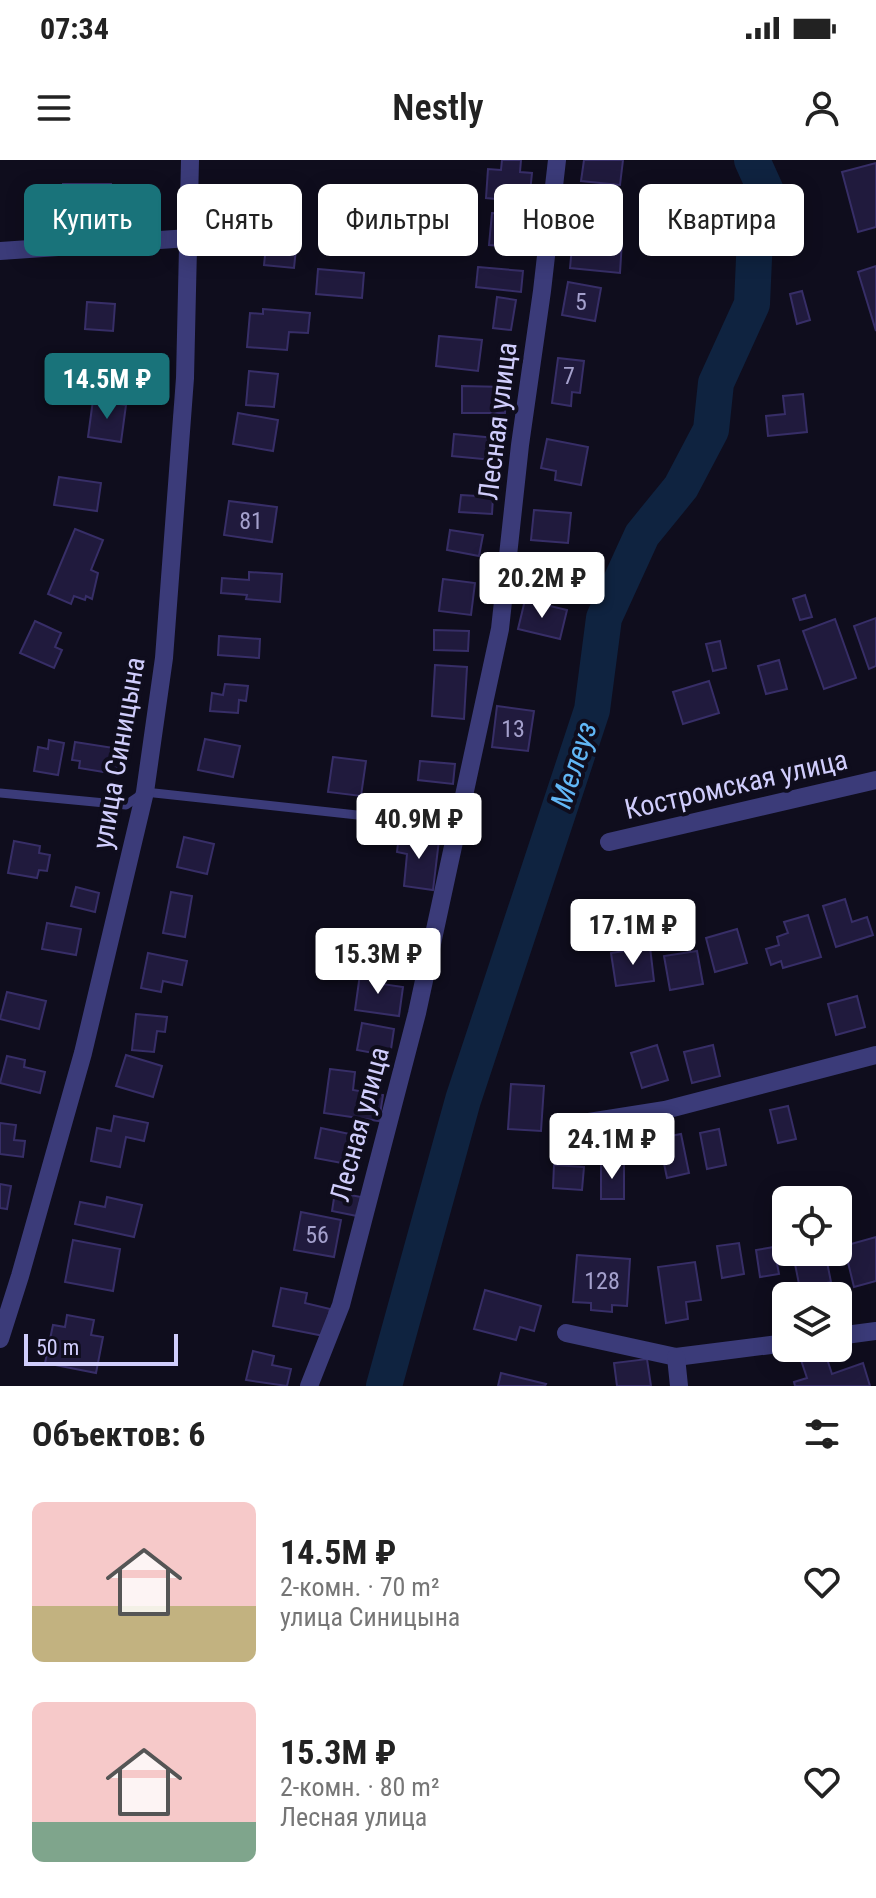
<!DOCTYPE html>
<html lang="ru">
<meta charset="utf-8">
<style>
:root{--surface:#fff;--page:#f6f6f6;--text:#222;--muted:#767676;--accent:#19737a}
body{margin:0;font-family:"Roboto Condensed",sans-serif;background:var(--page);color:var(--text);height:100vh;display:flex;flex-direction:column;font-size:30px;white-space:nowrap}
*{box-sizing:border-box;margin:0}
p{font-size:26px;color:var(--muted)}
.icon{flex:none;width:44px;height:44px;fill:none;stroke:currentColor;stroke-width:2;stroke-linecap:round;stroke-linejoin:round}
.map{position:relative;height:1226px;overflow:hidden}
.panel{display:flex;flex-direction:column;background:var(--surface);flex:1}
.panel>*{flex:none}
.top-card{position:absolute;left:24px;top:24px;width:828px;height:72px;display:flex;gap:16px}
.fabs{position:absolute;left:772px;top:1026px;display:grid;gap:16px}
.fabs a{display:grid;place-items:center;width:80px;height:80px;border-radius:12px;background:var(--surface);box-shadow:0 4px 20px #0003;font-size:40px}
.scale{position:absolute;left:24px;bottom:20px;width:154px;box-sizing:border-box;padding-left:8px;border:4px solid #d0cdfc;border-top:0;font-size:22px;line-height:28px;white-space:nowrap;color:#d0cdfc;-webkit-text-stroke:6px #0f0d1d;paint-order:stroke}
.price{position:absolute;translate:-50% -68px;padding:0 18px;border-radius:8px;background:#fff;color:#222;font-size:26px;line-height:52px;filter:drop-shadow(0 2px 4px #0008)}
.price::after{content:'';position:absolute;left:50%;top:48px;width:24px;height:18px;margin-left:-12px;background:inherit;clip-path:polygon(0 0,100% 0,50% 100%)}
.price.current{background:var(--accent);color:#fff}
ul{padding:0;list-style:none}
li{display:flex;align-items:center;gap:24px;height:200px;padding:0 32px}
li span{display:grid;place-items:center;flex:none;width:224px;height:160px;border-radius:12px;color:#555}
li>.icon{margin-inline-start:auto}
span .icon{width:96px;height:96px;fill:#fffc;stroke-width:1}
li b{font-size:34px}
h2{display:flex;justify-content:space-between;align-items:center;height:96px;padding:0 32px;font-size:34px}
.pill{padding:0 28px;border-radius:12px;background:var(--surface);box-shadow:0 4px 20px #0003;font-size:28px;line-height:72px}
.pill.current{background:var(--accent);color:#fff}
.status{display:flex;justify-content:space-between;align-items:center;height:56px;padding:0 40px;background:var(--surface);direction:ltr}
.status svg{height:22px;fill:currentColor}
header{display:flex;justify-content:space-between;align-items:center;height:104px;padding:0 32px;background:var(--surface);font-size:36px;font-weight:600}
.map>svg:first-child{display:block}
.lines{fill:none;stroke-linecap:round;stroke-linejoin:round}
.river{stroke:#0f2340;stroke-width:36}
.building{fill:#201a3d;stroke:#372e67;stroke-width:2}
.lane{stroke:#3b3b79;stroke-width:9}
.street{stroke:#3b3b79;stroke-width:18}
.labels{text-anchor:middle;stroke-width:8;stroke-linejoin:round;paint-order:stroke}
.number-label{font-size:24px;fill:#a4a0cc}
.street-label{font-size:28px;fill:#d0cdfc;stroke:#0f0d1d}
.water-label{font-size:30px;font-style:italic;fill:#61b6f5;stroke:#0f0d1d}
</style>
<div class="status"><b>07:34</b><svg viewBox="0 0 49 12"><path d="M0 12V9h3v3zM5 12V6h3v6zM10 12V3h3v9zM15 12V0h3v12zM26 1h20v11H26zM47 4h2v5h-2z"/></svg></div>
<header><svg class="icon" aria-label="menu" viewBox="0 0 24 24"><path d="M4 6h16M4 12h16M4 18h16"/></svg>Nestly<svg class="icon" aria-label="person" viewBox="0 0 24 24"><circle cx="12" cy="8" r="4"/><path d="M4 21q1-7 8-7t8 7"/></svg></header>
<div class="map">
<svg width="876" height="1226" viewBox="0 0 876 1226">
<rect width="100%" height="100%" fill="#0f0d1d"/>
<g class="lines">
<path class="river" d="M384 1226 463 940 592 550 604 458 642 375 681 327 711 270 716 223 752 144 755 76 766 31 752 0"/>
</g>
<g class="building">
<path d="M502 0H521L520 12 532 13 529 42 486 38 488 9 501 10Z"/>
<path d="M584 0H623L620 25 581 21Z"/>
<path d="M876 3V67L858 72 842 12Z"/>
<path d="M63 24H111L112 48H63Z"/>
<path d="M291 40H300L298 66 271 63 273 44 290 45Z"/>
<path d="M575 44 619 49 617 70 573 65Z"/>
<path d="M492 53 530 56 528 88 489 85Z"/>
<path d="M573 76 622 80 620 113 570 108Z"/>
<path d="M266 86 296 89 294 108 264 105Z"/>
<path d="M876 106V171L858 112Z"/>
<path d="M478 107 523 111 521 132 476 127Z"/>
<path d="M318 109 364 113 362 138 316 134Z"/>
<path d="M568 122 601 128 595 161 562 155Z"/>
<path d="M802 131 810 160 797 164 790 134Z"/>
<path d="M497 137 516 140 511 170 493 168Z"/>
<path d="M87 142 115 144 113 171 85 169Z"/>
<path d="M263 149 310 153 308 173 289 172 287 190 247 187 250 153 263 154Z"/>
<path d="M439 176 482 180 478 211 436 206Z"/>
<path d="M558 198 584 201 580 233 572 232 571 246 552 243Z"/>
<path d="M74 207 107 208 106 227 73 225Z"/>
<path d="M249 211 278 214 274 247 246 245Z"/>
<path d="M462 226 506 227 505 253H462Z"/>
<path d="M803 234 807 272 768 276 766 256 785 254 783 236Z"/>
<path d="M93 240 126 245 121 282 88 277Z"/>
<path d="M238 253 278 260 273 291 233 284Z"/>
<path d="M454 274 495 278 493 300 452 296Z"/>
<path d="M547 279 588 287 581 325 555 320 556 311 541 308Z"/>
<path d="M59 317 101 323 97 351 54 345Z"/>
<path d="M461 335 493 337 492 354 459 352Z"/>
<path d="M229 341 277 347 272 382 224 375Z"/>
<path d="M534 350 571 353 568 383 531 380Z"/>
<path d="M75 369 103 380 91 410 98 413 92 439 86 436 85 440 74 436 71 444 48 434Z"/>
<path d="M450 370 483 375 479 396 447 390Z"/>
<path d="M249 412 282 414 280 442 246 439 247 435 221 433 222 418 249 420Z"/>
<path d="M443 419 475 423 471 455 439 451Z"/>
<path d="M805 435 812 457 800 460 793 439Z"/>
<path d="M525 440 567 450 560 479 518 469Z"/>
<path d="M876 458V506L869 509 854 466Z"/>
<path d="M835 459 856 518 824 529 803 471Z"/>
<path d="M35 461 61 473 55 487 62 490 54 508 20 493Z"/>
<path d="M434 470 469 471 468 491 434 490Z"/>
<path d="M219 476 260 479 259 498 218 495Z"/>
<path d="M720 481 726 508 713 511 706 484Z"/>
<path d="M779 500 787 529 766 534 758 506Z"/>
<path d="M435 505 467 507 464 559 432 556Z"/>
<path d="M709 521 719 553 683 564 673 532Z"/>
<path d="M225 524 248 526 246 541 239 540 238 553 210 551 212 533 223 535Z"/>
<path d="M497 546 534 551 528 591 492 587Z"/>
<path d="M205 579 240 586 233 617 198 610Z"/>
<path d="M49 580 64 583 58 615 34 611 38 587 48 589Z"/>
<path d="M75 582 120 589 116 614 79 608 80 601 72 600Z"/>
<path d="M333 597 366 601 361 636 328 632Z"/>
<path d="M420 601 455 604 453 624 418 620Z"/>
<path d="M399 675 439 680 433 730 404 726 407 694 397 692Z"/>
<path d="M184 677 214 684 207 714 177 707Z"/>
<path d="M14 681 40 686 39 693 50 695 47 711 39 710 37 718 8 713Z"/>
<path d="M76 727 99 733 95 752 71 746Z"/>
<path d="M171 732 192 736 185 777 163 773Z"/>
<path d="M845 739 852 762 867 757 873 775 836 787 823 746Z"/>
<path d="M808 755 821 797 783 808 781 801 771 805 766 789 779 785 777 777 788 773 784 762Z"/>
<path d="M47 763 81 769 76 795 42 789Z"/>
<path d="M737 769 747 803 715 812 706 778Z"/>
<path d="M360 771 418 779 414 807 376 801 378 793 358 790Z"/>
<path d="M650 787 654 821 616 826 611 793Z"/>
<path d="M697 791 703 824 670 830 664 796Z"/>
<path d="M148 793 187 801 182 825 163 821 161 832 141 828Z"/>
<path d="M360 814 383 817 382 824 403 827 399 856 355 850Z"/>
<path d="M7 832 46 841 39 869 0 859Z"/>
<path d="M857 836 865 867 836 875 828 844Z"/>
<path d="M136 854 167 857 165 872 157 871 154 892 132 890Z"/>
<path d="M362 863 394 869 390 896 357 890Z"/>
<path d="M657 885 668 920 642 928 631 893Z"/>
<path d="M713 885 720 916 692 923 684 892Z"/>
<path d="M126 895 162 906 153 937 116 926Z"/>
<path d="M7 896 25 900 24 907 45 912 40 933 0 923Z"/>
<path d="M330 909 355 912 353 930 383 935 379 961 324 953Z"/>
<path d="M511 924 544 926 541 971 508 969Z"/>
<path d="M788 946 796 979 778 983 770 950Z"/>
<path d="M114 956 148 963 144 981 126 977 120 1007 91 1001 97 968 111 971Z"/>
<path d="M0 963 16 965 14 980 25 981 23 997 0 994Z"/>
<path d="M321 968 364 977 358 1006 315 998Z"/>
<path d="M719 969 726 1005 707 1009 700 973Z"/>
<path d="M681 974 689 1013 667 1018 661 989 667 988 665 977Z"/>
<rect x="601" y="1003" width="23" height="36"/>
<path d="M554 1005 584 1007 582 1030 553 1028Z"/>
<path d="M0 1024 11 1026 7 1049 0 1048Z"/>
<path d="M335 1032 361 1037 357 1056 332 1051Z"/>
<path d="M107 1037 142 1045 134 1077 75 1064 80 1042 105 1047Z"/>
<path d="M301 1052 341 1060 334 1097 294 1090Z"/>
<path d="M876 1077V1121L854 1127 844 1086Z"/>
<path d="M73 1080 120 1089 113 1131 65 1122Z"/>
<path d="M739 1083 744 1114 722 1118 717 1086Z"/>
<path d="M774 1087 779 1114 760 1117 756 1090Z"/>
<path d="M803 1092H825L831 1122 800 1129 793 1094Z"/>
<path d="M577 1095 630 1099 627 1146 612 1145V1152L591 1150V1143L573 1142Z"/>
<path d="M695 1102 701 1140 686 1142 688 1159 666 1163 658 1107Z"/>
<path d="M281 1128 307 1133 305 1143 330 1149 324 1176 273 1166Z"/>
<path d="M485 1130 541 1146 534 1171 520 1167 516 1180 474 1169Z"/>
<path d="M67 1155 94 1160 91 1175 103 1177 96 1213 45 1203 53 1165 65 1167Z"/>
<path d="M253 1191 274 1196 272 1205 291 1209 287 1226 246 1220Z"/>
<path d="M825 1193 832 1214 863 1203 870 1226H795L794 1222 807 1218 801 1200Z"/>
<path d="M647 1199 651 1226H617L614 1203Z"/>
<path d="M501 1213 546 1224 545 1226H498Z"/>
</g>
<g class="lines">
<path class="lane" d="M0 633 126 645 145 632 458 666"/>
<g class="street">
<path d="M0 91 189 78"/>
<path d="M609 682 876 620"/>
<path d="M570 965 665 950 876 895"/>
<path d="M566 1173 676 1197 786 1183"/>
<path d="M838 1176 876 1171"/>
<path d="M0 1179 20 1116 83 893 145 632 164 498 185 218 190 0"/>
<path d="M676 1197 679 1226"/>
<path d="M309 1226 341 1145 417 853 500 469 520 285 542 131 557 0"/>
</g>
</g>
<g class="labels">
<g class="number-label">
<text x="581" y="150">5</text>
<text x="569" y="224">7</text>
<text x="251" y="369">81</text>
<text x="513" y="577">13</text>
<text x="317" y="1083">56</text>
<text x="602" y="1129">128</text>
</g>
<g class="street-label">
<text transform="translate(497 261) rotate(-83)" y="10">Лесная улица</text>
<text transform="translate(118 593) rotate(-80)" y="10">улица Синицына</text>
<text transform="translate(736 624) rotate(-13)" y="10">Костромская улица</text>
<text transform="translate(359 964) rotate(-75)" y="10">Лесная улица</text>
</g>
<g class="water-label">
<text transform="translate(574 605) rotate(-72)" y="10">Мелеуз</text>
</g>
</g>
</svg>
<div class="fabs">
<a><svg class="icon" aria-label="locate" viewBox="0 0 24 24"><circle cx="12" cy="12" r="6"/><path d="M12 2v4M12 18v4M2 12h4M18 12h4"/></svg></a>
<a><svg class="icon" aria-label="layers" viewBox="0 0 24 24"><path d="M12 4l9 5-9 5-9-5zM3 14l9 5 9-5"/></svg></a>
</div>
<div class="scale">50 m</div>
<b class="price current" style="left:107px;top:261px">14.5M ₽</b>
<b class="price" style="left:542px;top:460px">20.2M ₽</b>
<b class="price" style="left:419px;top:701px">40.9M ₽</b>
<b class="price" style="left:633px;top:807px">17.1M ₽</b>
<b class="price" style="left:378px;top:836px">15.3M ₽</b>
<b class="price" style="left:612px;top:1021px">24.1M ₽</b>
<div class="top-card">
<a class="pill current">Купить</a>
<a class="pill">Снять</a>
<a class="pill">Фильтры</a>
<a class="pill">Новое</a>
<a class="pill">Квартира</a>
</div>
</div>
<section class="panel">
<h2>Объектов: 6<svg class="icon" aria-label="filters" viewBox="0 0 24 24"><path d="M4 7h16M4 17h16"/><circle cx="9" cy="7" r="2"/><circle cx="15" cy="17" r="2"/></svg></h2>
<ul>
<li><span style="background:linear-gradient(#f6c9c9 65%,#c2b280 0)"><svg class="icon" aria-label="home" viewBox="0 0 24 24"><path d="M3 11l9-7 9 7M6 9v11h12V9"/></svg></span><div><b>14.5M ₽</b><p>2-комн. · 70 m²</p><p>улица Синицына</p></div><svg class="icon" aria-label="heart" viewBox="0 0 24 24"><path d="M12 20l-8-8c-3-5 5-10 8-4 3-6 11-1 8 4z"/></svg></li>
<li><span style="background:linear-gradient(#f6c9c9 75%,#7fa58c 0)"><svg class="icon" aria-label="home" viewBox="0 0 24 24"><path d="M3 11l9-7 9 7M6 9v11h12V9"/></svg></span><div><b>15.3M ₽</b><p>2-комн. · 80 m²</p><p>Лесная улица</p></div><svg class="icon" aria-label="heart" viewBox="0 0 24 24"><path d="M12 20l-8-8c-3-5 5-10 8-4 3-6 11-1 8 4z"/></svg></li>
</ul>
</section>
